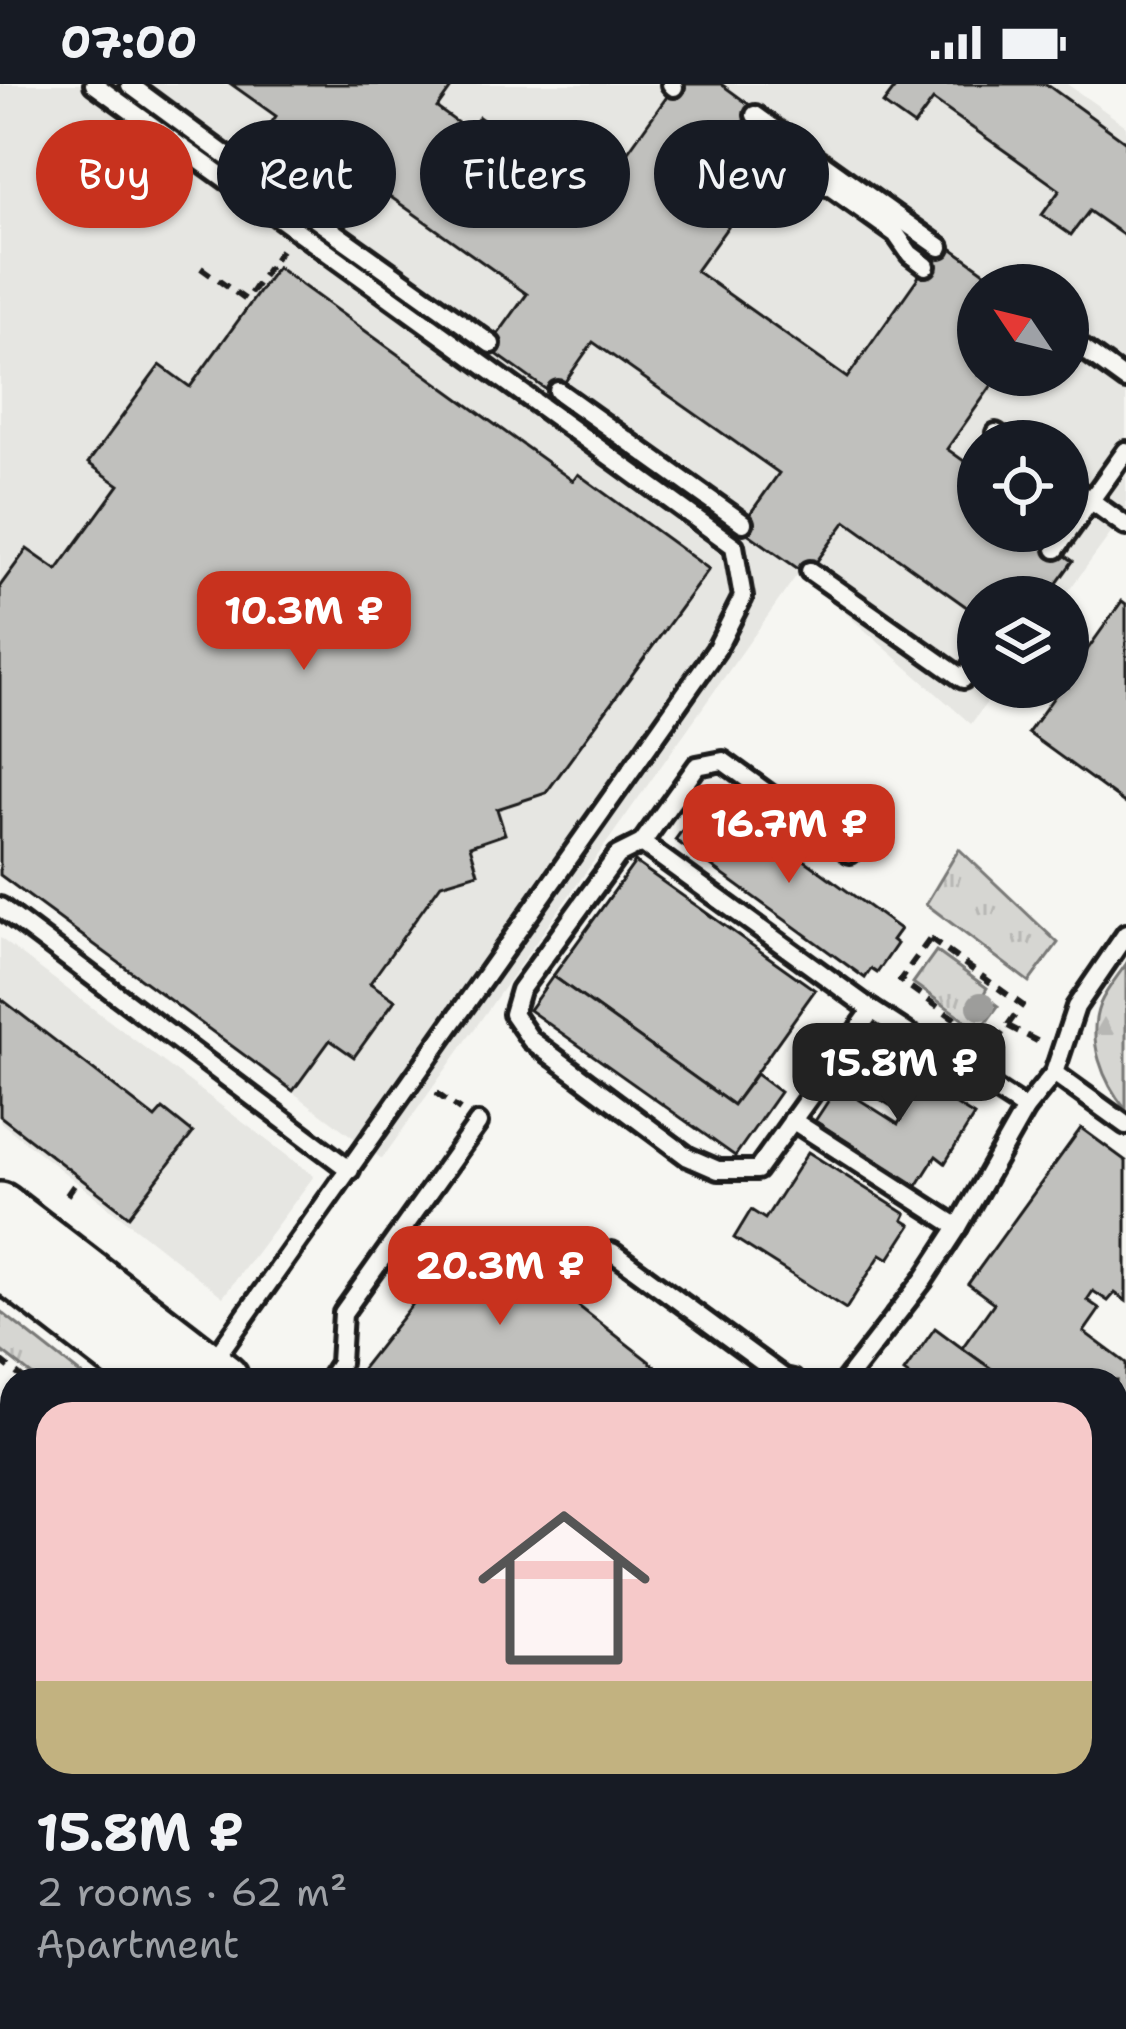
<!DOCTYPE html>
<meta charset="utf-8">
<style>
:root{--surface:#171b24;--page:#242831;--text:#f1f3f6;--muted:#9ea1a6;--line:#363941;--accent:#c8321e}
body{margin:0;font-family:"Shantell Sans",sans-serif;background:var(--page);color:var(--text);height:100vh;display:flex;flex-direction:column;font-size:45px;white-space:nowrap}
*{box-sizing:border-box;margin:0}
p{font-size:39px;color:var(--muted)}
.icon{flex:none;width:66px;height:66px;fill:none;stroke:currentColor;stroke-width:2;stroke-linecap:round;stroke-linejoin:round}
.map{position:relative;flex:1;overflow:hidden}
.details{position:absolute;left:0px;top:1284px;width:1128px;height:663px;display:flex;flex-direction:column;background:var(--surface);border-radius:36px 36px 0 0;box-shadow:0 3px 9px #0004}
.details>*{flex:none}
.banner{position:absolute;left:36px;top:36px;width:1056px;height:108px;display:flex;gap:24px}
.needle{width:78px;rotate:305deg}
.tools{position:absolute;left:957px;top:180px;display:grid;gap:24px}
.tools a{display:grid;place-items:center;width:132px;height:132px;border-radius:50%;background:var(--surface);box-shadow:0 3px 9px #0004;font-size:60px}
.price{position:absolute;translate:-50% -102px;padding:0 27px;border-radius:24px;background:var(--accent);color:#fff;font-size:39px;line-height:78px;filter:drop-shadow(0 3px 6px #0008)}
.price::after{content:'';position:absolute;left:50%;top:72px;width:36px;height:27px;margin-left:-18px;background:inherit;clip-path:polygon(0 0,100% 0,50% 100%)}
.price.current{background:#222;color:#fff}
ul{padding:0;list-style:none}
li{display:grid;align-content:center;gap:24px;height:636px;padding:0 36px}
li+li{border-top:3px solid var(--line)}
li span{display:grid;place-items:center;height:372px;border-radius:36px;color:#555}
li>.icon{margin-inline-start:auto}
span .icon{width:216px;height:216px;fill:#fffc;stroke-width:1}
li b{font-size:51px}
.tag{padding:0 42px;border-radius:54px;background:var(--surface);box-shadow:0 3px 9px #0004;font-size:42px;line-height:108px}
.tag.current{background:var(--accent);color:#fff}
.status{display:flex;justify-content:space-between;align-items:center;height:84px;padding:0 60px;background:var(--surface);direction:ltr}
.status svg{height:33px;fill:currentColor}
.map>svg:first-child{display:block}
.built{fill:#e6e6e2;fill-rule:evenodd}
.grass{fill:url(#grass-tufts);stroke:#797977;stroke-width:3}
.forest{fill:url(#forest-firs);stroke:#797977;stroke-width:3}
.building{fill:#c0c0bd;stroke:#1c1c1c;stroke-width:3}
.lines{fill:none;stroke-linecap:round;stroke-linejoin:round}
.service-casing{stroke:#1c1c1c;stroke-width:26}
.primary-casing{stroke:#1c1c1c;stroke-width:60}
.path{stroke:#1c1c1c;stroke-width:6;stroke-dasharray:12 9;stroke-linecap:butt}
.service{stroke:#f6f6f2;stroke-width:16}
.primary{stroke:#f6f6f2;stroke-width:51}
.rail-casing{stroke:#1c1c1c;stroke-width:14}
.rail{stroke:#f6f6f2;stroke-width:9;stroke-dasharray:27;stroke-linecap:butt}
.tree{fill:#9d9d9b}
</style>
<div class="status"><b>07:00</b><svg viewBox="0 0 49 12"><path d="M0 12V9h3v3zM5 12V6h3v6zM10 12V3h3v9zM15 12V0h3v12zM26 1h20v11H26zM47 4h2v5h-2z"/></svg></div>
<div class="map">
<svg width="1126" height="1945" viewBox="0 0 1126 1945">
<defs>
<pattern id="grass-tufts" width="24" height="20" patternUnits="userSpaceOnUse" patternTransform="scale(3)"><rect width="24" height="20" fill="#d6d6d2"/><path d="M3 7l-1-3M5 7V3M7 7l1-3M15 17l-1-3M17 17v-4M19 17l1-3" fill="none" stroke="#b7b7b4"/></pattern>
<pattern id="forest-firs" width="22" height="20" patternUnits="userSpaceOnUse" patternTransform="scale(3)"><rect width="22" height="20" fill="#d6d6d2"/><path d="M5 1l3.5 6h-7zM16 11l3.5 6h-7z" fill="#b7b7b4"/></pattern>
</defs>
<rect width="100%" height="100%" fill="#f6f6f2"/>
<filter id="ink" filterUnits="userSpaceOnUse"><feTurbulence type="fractalNoise" baseFrequency=".00833" numOctaves="2"/><feDisplacementMap in="SourceGraphic" scale="24" xChannelSelector="R" yChannelSelector="G"/><feConvolveMatrix kernelMatrix="1 2 1 2 8 2 1 2 1" color-interpolation-filters="sRGB"/></filter>
<g filter="url(#ink)">
<g class="built">
<path d="M0 0H1067L1126 42V429L1064 513H978V603H998L971 640 799 488 382 1075 215 950 216 949 0 791ZM978 201H1068V291H978ZM978 357H1068V447H978Z"/>
<path d="M0 854 314 1092 223 1213 0 1038Z"/>
</g>
<g class="grass">
<path d="M959 765 1058 859 1029 898 926 820Z"/>
<path d="M936 867 987 904 983 911 998 922 980 947 913 899Z"/>
<path d="M0 1227 88 1296H38L0 1266Z"/>
</g>
<path class="forest" d="M1126 880V1026C1103 998 1086 956 1100 920 1106 906 1118 892 1126 880Z"/>
<g class="building">
<path d="M231 0H454L437 24 469 47 479 33 594 115 676 0H721L758 27 724 74 759 99 696 187 847 294 943 158 1003 201H978V291H999L947 365 978 387V447H1042L1038 452 1073 477 1047 513H978V531L846 437 807 491 740 444 779 389 593 258 555 312 488 264 527 210 343 79 304 133 238 86 276 32Z"/>
<path d="M898 0H1046L1126 58V153L1089 127 1071 151 1042 131 1060 106 933 16 914 42 883 20Z"/>
<path d="M277 183 573 397 578 390 709 485 546 709 497 725 505 750 470 762 478 789 441 800 370 899 395 916 354 973 330 956 293 1007 0 791V502L27 465 57 486 119 401 88 379 160 281 190 303Z"/>
<path d="M1122 517 1126 520V720L1028 649 1061 603H1068V593Z"/>
<path d="M710 708 900 845 892 856 897 860 877 889 871 885 865 894 675 756Z"/>
<path d="M635 778 815 906 733 1021 553 892Z"/>
<path d="M553 892 733 1021 756 990 780 1008 735 1072 529 926Z"/>
<path d="M0 914 155 1034 163 1025 193 1049 129 1132 0 1032Z"/>
<path d="M895 982 974 1032 945 1079 936 1072 917 1102 815 1037 838 1002 898 1040 904 1030 875 1012Z"/>
<path d="M1081 1044 1126 1077V1217L1115 1209 1108 1217 1093 1207 1087 1216 1100 1225 1084 1248 1126 1279V1382L1116 1375V1296H1007L962 1264 994 1219 968 1200Z"/>
<path d="M808 1068 906 1130 903 1136 911 1141 889 1175 881 1170 846 1225 734 1154 751 1126 765 1135Z"/>
<path d="M475 1141 673 1296H361L356 1292Z"/>
<path d="M935 1244 962 1264 1007 1296H915L904 1288Z"/>
<path d="M12 1441V1512L0 1503V1479L9 1468 0 1461V1456Z"/>
<path d="M1116 1563 1126 1571V1895L1116 1887Z"/>
<path d="M11 1616 12 1651 1 1664 0 1630Z"/>
</g>
<g class="lines">
<defs>
<g id="service">
<path d="M94 0 734 462 743 513 716 566 212 1279"/>
<path d="M671 0 674 3"/>
<path d="M130 1 240 82"/>
<path d="M755 31 940 163"/>
<path d="M741 50 759 63 781 68 896 150 910 170 926 182"/>
<path d="M307 129 491 260"/>
<path d="M1068 254 1126 296"/>
<path d="M558 307 743 439"/>
<path d="M996 349 1007 357"/>
<path d="M1068 400 1126 442"/>
<path d="M1056 465 1126 367"/>
<path d="M810 487 963 595 978 574"/>
<path d="M642 759 618 771 520 906 513 930 531 956 688 1073 718 1086H757L872 926 1025 1025"/>
<path d="M850 769 723 677 697 682 642 759 872 926"/>
<path d="M0 823 350 1086"/>
<path d="M1054 989 1126 1041"/>
<path d="M792 1036 958 1143"/>
<path d="M612 1168 784 1294 793 1296"/>
<path d="M329 1296 340 1279 343 1229 478 1039"/>
<path d="M846 1296 924 1195 958 1143 1025 1025 1054 989 1076 923 1126 850"/>
<path d="M1116 1513 1126 1532"/>
<path d="M746 1935 759 1945"/>
</g>
<g id="primary">
<path d="M0 1125 222 1296"/>
<path d="M0 1177 154 1296"/>
<path d="M979 1935 992 1945"/>
<path d="M1045 1935 1057 1945"/>
</g>
</defs>
<use href="#service" class="service-casing"/>
<use href="#primary" class="primary-casing"/>
<g class="path">
<path d="M201 184 246 216 281 166"/>
<path d="M930 855 1022 921 993 962 900 896Z"/>
<path d="M1008 942 1041 959"/>
<path d="M436 1009 460 1026"/>
<path d="M67 1111 79 1094"/>
<path d="M0 1276 25 1296"/>
<path d="M0 1428 12 1438"/>
<path d="M0 1710 12 1709"/>
<path d="M0 1731 12 1716"/>
<path d="M0 1768 11 1777 0 1850"/>
<path d="M0 1854 12 1863"/>
<path d="M0 1924 12 1934"/>
<path d="M14 1935 27 1945"/>
<path d="M104 1935 116 1945"/>
<path d="M201 1935 213 1945"/>
<path d="M298 1935 310 1945"/>
<path d="M395 1935 407 1945"/>
<path d="M545 1935 557 1945"/>
<path d="M667 1935 679 1945"/>
</g>
<use href="#service" class="service"/>
<use href="#primary" class="primary"/>
<defs>
<g id="rail">
<path d="M154 1935 166 1945"/>
<path d="M250 1935 262 1945"/>
<path d="M353 1935 365 1945"/>
<path d="M441 1935 454 1945"/>
<path d="M494 1935 507 1945"/>
<path d="M594 1935 607 1945"/>
<path d="M61 1940 67 1945"/>
</g>
</defs>
<use href="#rail" class="rail-casing"/>
<use href="#rail" class="rail"/>
</g>
<circle class="tree" cx="981" cy="922" r="14"/>
</g>
</svg>
<div class="tools">
<a><svg class="needle" viewBox="-14 -14 28 28"><path d="M0-13l5 13h-10z" fill="#e53935"/><path d="M0 13l5-13h-10z" fill="#9ea1a6"/></svg></a>
<a><svg class="icon" aria-label="locate" viewBox="0 0 24 24"><circle cx="12" cy="12" r="6"/><path d="M12 2v4M12 18v4M2 12h4M18 12h4"/></svg></a>
<a><svg class="icon" aria-label="layers" viewBox="0 0 24 24"><path d="M12 4l9 5-9 5-9-5zM3 14l9 5 9-5"/></svg></a>
</div>
<b class="price" style="left:304px;top:589px">10.3M ₽</b>
<b class="price" style="left:789px;top:802px">16.7M ₽</b>
<b class="price current" style="left:899px;top:1041px">15.8M ₽</b>
<b class="price" style="left:500px;top:1244px">20.3M ₽</b>
<div class="banner">
<a class="tag current">Buy</a>
<a class="tag">Rent</a>
<a class="tag">Filters</a>
<a class="tag">New</a>
</div>
<section class="details">
<ul>
<li><span style="background:linear-gradient(#f6c9c9 75%,#c2b280 0)"><svg class="icon" aria-label="home" viewBox="0 0 24 24"><path d="M3 11l9-7 9 7M6 9v11h12V9"/></svg></span><div><b>15.8M ₽</b><p>2 rooms · 62 m²</p><p>Apartment</p></div></li>
</ul>
</section>
</div>
